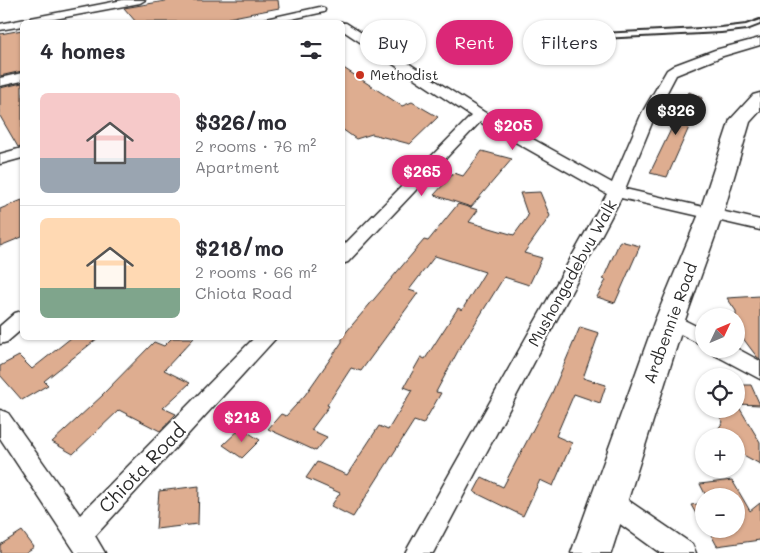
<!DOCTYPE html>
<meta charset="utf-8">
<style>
:root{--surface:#fff;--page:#f2f2f3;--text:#2b2b33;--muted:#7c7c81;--line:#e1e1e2;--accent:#db2777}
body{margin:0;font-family:Mali,sans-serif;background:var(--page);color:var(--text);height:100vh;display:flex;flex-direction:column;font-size:19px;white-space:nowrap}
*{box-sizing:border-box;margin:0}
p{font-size:16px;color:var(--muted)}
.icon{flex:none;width:28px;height:28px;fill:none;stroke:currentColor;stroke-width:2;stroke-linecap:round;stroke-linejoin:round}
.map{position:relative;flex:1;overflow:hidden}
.drawer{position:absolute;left:20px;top:20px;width:325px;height:320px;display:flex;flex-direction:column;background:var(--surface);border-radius:8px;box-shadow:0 1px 4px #0004}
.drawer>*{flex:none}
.top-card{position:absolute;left:360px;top:20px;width:325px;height:45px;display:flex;gap:10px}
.needle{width:32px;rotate:46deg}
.fabs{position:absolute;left:695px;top:308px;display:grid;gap:10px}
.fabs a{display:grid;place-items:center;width:50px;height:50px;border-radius:50%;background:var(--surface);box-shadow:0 1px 4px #0004;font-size:25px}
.price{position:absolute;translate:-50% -42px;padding:0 11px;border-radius:18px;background:var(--accent);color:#fff;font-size:16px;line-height:32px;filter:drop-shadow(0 1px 2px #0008)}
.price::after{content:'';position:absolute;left:50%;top:30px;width:15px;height:11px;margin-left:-8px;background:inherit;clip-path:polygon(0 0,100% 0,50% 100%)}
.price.current{background:#222;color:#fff}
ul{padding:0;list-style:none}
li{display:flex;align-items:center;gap:15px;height:125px;padding:0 20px}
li+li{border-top:1px solid var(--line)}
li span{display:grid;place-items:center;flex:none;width:140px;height:100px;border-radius:8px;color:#555}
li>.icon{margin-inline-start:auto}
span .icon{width:60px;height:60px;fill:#fffc;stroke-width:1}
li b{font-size:21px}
h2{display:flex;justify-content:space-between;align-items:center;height:60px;padding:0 20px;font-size:21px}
.tag{padding:0 18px;border-radius:22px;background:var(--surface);box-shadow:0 1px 4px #0004;font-size:18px;line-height:45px}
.tag.current{background:var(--accent);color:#fff}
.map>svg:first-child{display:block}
.building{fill:#dead90;stroke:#2b2b2b}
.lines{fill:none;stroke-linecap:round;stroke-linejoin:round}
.lane-casing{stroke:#2b2b2b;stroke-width:4}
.street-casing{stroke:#2b2b2b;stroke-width:3}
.secondary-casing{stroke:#2b2b2b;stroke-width:3}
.lane{fill:#fff;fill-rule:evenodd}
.street{fill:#fff;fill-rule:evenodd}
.secondary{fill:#fff;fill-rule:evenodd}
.poi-dot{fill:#c8321e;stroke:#fff;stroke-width:2}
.labels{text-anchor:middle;stroke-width:4.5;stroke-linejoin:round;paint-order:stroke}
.far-poi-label{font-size:14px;fill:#2b2b2b;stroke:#fff;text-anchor:start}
.street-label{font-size:16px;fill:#2b2b2b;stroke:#fff}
.near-street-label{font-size:19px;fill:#2b2b2b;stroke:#fff}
</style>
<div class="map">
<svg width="760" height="553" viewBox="0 0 760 553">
<rect width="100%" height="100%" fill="#fff"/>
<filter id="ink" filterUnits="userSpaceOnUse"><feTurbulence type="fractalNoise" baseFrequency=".02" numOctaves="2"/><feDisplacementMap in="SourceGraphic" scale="10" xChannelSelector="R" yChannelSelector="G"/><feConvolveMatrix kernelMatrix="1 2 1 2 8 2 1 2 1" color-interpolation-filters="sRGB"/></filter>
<g filter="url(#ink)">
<g class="building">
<path d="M171 0H278L279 8 228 18 234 22H136L124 8Z"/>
<path d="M22 30V71L0 76V34Z"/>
<path d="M342 67 402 106 412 102 438 117 410 144 372 134 356 139 342 129Z"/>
<path d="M22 83V146L18 147 0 116V88Z"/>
<path d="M689 92 702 98 667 177 650 173Z"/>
<path d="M482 151 512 159 471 207 434 195 454 173 463 176Z"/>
<path d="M540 192 550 216 524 253 542 258 529 285 504 277 458 351 436 392 441 393 423 424 414 421 353 517 331 506 340 493 306 478 317 462 347 475 379 426 388 430 412 390 404 387 421 357 425 359 458 308 462 310 485 272 435 256 409 290 418 293 361 371 351 368 327 405 329 406 311 430 327 437 316 451 268 429 281 414 286 416 305 395 342 342V337L424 240 428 241 458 204 478 210 469 222 514 235 528 216 520 193Z"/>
<path d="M22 200V237L0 246V209Z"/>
<path d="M620 241 640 246 615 303 597 297 606 280 603 279Z"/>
<path d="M760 296V359L757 357 736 329V311L727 298Z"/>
<path d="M580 327 599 333 583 378 606 385 600 403 574 394 556 436 572 443 553 486 540 480 523 516 474 492 482 477 503 487 552 393Z"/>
<path d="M71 338H98L44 381 48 385 22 400 0 375V366L19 356 32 369Z"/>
<path d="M172 338H194L164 370 190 383 163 408 176 414 160 431 119 410 73 454 52 442 103 395H102L154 342 164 346Z"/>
<path d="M736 385H751L760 405 737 404 760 442V464L736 451V436H713L723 422 715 409H736Z"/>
<path d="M241 428 260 440 242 458 223 445Z"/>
<path d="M732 480 750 511 760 503V540L717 546 708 529H736V496H706L700 484Z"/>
<path d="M199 486 198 524 156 529 159 491Z"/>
<path d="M704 503V526H703L691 505Z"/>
<path d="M22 531 34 547 25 553H0V545Z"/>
</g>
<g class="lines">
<defs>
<path id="lane" d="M760 20V24L747 29 721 32 601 38 598 36 601 34 721 28 746 25Z"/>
<g id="street">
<path d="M123 0H145L140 3 39 22H22V26L0 30V24Z"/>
<path d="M320 7 324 8 325 10 324 12 278 22H259L261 20Z"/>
<path d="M339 22 346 23 484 112 612 183 642 113 667 70 675 65 715 50 760 38V45L723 56 676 75 656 113 625 189 760 220V230L621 198 433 553H405L607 194 480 122 348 262 342 264V247L471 116 342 30V22Z"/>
<path d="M22 73V81L0 86V78Z"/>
<path d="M22 148V158L0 164V154Z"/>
<path d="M22 311V329L7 342 0 344V326L15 313Z"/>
<path d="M670 313 704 330V346L663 325 660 320 663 315Z"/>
<path d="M254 338H276L95 536 105 553H76L0 438V410L8 413 80 515Z"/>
<path d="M736 348 760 361V379L713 354 710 349Z"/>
<path d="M607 489 616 492 692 544 696 553H660L598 508 594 500 598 492Z"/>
</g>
<path id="secondary" d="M760 93V111L750 122 723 214 685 320 611 553H571L655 320 699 214 730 120 753 95Z"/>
</defs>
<use href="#lane" class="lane-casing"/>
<use href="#street" class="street-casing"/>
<use href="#secondary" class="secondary-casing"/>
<use href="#lane" class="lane"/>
<use href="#street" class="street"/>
<use href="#secondary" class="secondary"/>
</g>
</g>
<circle class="poi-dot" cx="360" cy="75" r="5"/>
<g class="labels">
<g class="far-poi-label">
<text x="370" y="80">Methodist</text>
</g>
<g class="street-label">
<text transform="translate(572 273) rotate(-61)" y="6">Mushongadebvu Walk</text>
<text transform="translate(670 323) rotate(-70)" y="6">Ardbennie Road</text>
</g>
<g class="near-street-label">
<text transform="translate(142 468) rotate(-46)" y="7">Chiota Road</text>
</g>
</g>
</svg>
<div class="fabs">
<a><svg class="needle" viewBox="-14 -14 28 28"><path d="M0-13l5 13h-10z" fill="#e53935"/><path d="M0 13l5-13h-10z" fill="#7c7c81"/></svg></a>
<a><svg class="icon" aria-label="locate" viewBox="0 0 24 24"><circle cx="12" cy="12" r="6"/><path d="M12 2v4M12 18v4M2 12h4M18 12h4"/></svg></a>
<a>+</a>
<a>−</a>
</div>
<b class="price current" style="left:676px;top:136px">$326</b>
<b class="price" style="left:513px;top:151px">$205</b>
<b class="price" style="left:422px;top:197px">$265</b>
<b class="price" style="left:242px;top:443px">$218</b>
<div class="top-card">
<a class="tag">Buy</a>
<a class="tag current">Rent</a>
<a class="tag">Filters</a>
</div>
<section class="drawer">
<h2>4 homes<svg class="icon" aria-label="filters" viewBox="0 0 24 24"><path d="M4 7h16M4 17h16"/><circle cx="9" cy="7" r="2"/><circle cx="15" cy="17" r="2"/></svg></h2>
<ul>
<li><span style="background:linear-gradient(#f6c9c9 65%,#9aa5b1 0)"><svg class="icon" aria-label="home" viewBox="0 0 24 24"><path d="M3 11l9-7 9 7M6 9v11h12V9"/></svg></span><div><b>$326/mo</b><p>2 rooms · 76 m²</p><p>Apartment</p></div></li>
<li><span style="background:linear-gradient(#ffd9b3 70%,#7fa58c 0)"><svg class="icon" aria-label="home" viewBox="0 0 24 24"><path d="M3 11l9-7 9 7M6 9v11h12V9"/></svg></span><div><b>$218/mo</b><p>2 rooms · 66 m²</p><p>Chiota Road</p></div></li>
</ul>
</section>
</div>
